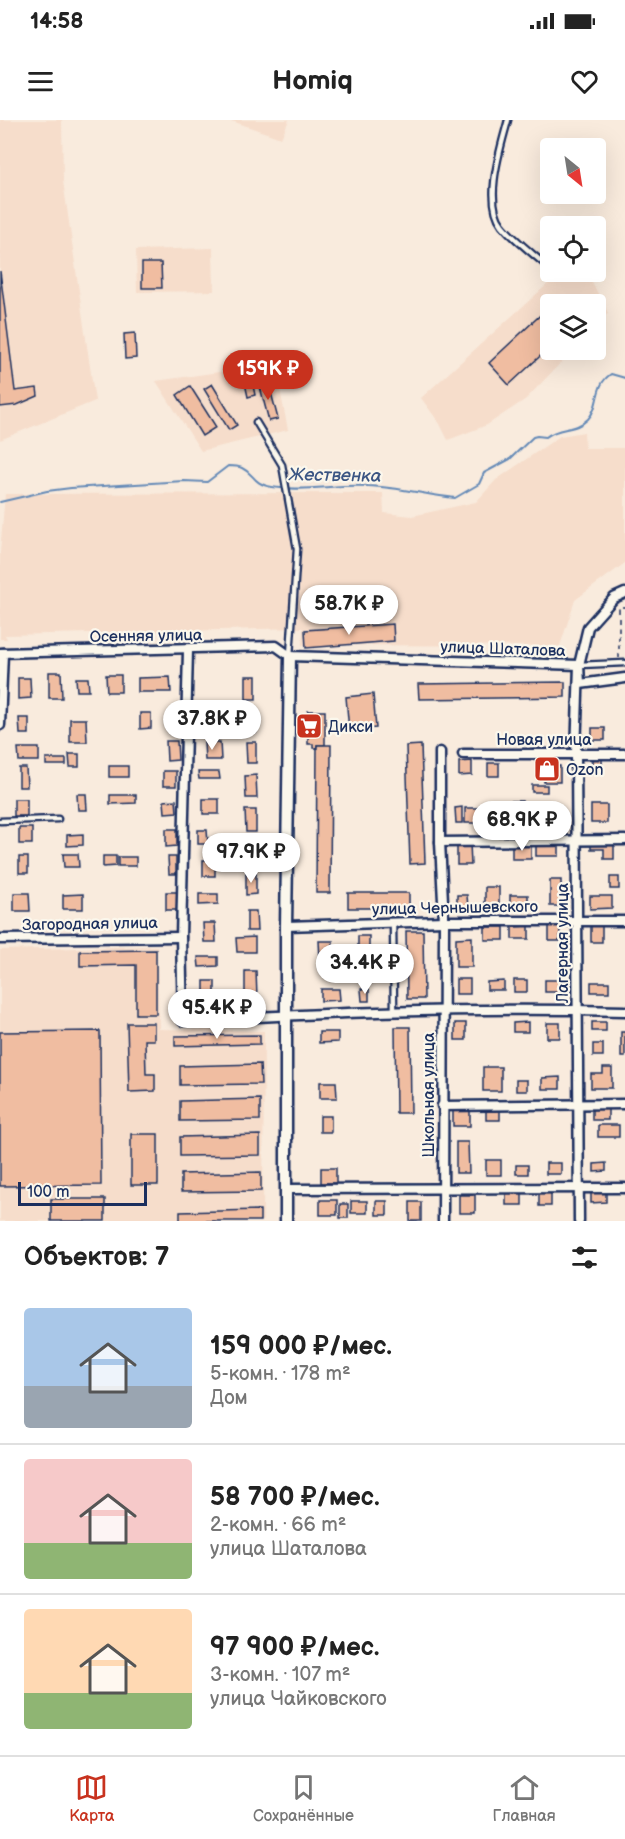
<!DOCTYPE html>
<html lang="ru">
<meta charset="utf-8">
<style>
:root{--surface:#fff;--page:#f6f6f6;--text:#222;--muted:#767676;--line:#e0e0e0;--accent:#c8321e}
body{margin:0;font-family:"Balsamiq Sans",sans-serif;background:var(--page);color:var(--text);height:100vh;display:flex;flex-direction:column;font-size:22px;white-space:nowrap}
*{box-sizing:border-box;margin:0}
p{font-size:20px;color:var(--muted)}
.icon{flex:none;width:33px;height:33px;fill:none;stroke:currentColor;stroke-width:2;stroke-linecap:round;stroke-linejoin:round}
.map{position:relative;height:1101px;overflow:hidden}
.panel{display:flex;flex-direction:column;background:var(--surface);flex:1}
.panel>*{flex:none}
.needle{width:39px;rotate:150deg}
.fabs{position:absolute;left:540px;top:18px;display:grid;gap:12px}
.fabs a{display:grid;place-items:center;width:66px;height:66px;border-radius:6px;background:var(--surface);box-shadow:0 6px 24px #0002;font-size:30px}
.scale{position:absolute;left:18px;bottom:15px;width:129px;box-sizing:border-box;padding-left:6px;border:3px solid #1b2f5e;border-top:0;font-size:16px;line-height:21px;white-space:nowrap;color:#1b2f5e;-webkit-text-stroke:4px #fbf7ec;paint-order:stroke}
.price{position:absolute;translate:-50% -51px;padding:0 14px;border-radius:21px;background:#fff;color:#222;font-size:20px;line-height:39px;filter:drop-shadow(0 2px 3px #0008)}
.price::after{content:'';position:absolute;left:50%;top:36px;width:18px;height:14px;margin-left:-9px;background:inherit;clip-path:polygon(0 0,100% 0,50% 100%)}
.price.selected{background:var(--accent);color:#fff}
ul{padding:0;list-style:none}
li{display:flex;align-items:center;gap:18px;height:150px;padding:0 24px}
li+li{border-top:2px solid var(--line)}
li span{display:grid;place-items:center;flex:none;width:168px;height:120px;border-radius:6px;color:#555}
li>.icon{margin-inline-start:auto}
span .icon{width:72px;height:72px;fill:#fffc;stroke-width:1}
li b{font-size:26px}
h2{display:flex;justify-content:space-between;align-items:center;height:72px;padding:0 24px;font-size:26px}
.status{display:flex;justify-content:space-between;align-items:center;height:42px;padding:0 30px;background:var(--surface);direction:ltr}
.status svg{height:16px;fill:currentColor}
header{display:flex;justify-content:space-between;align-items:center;height:78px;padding:0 24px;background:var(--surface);font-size:27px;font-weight:700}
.tab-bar{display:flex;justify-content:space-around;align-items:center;height:84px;border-top:2px solid var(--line);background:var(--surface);font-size:16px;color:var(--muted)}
.tab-bar a{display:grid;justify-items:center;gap:3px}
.tab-bar .selected{color:var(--accent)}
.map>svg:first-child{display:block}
.built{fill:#f6ddcb}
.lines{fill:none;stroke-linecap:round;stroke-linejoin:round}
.stream{stroke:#658ab7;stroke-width:2}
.building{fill:#f0bda1;stroke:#1b2f5e;stroke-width:1.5}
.service-casing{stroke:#1b2f5e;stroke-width:9}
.minor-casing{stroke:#1b2f5e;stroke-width:13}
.tertiary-casing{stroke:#1b2f5e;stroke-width:15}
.path{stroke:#1b2f5e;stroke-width:1.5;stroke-dasharray:4.5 4.5;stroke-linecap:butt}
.service{stroke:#fbf7ec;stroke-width:4.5}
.minor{stroke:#fbf7ec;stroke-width:8}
.tertiary{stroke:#fbf7ec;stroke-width:10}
.labels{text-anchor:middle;stroke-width:4.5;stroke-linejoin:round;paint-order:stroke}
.street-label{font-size:16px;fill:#1b2f5e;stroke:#fbf7ec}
.poi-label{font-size:16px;fill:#1b2f5e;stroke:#fbf7ec;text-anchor:start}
.water-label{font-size:18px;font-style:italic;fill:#3a5583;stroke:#fbf7ec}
</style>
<div class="status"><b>14:58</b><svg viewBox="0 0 49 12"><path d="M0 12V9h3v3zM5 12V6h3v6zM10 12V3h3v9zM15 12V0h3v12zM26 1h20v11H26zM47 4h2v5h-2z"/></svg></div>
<header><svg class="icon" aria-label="menu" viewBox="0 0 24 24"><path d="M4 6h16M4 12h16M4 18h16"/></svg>Homiq<svg class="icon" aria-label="heart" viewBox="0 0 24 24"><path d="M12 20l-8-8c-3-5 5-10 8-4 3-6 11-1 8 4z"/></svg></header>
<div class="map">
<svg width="625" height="1101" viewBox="0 0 625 1101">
<rect width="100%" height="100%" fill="#f9ebdd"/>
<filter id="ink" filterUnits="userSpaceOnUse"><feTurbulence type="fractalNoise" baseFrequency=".0167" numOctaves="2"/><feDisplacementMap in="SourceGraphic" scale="12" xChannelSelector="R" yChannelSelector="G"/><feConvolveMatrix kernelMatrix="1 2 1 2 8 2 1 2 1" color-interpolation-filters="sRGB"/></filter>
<g filter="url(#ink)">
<g class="built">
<path d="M0 0H62L63 61 95 281 0 320Z"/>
<path d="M229 0H289L281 18Z"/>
<path d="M213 128 214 171 137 172 136 130Z"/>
<path d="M561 152H587L608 193 596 206V184H550V230H573L526 279 487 305 448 320 440 304 421 278Z"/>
<path d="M275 244 288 310 201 331 156 261Z"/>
<path d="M584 312 585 328H625V443L575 480 560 526 302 525 303 508 5 515 7 519H0V432L5 374 383 373 384 393 412 396 476 382 496 360 560 316Z"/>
<path d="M157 826 159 909 264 911 263 1101H0V830Z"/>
</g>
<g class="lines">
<path class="stream" d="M0 382 47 371 71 368 184 361 207 362 228 346C232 346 238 346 242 348 255 354 252 364 272 367 304 372 336 364 368 366 398 367 426 375 455 378L479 364 484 353 510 339 533 317 537 316 546 317C560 306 575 312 588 299 601 285 593 266 611 254L625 258"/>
</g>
<g class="building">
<path d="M142 143H161L162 168H142Z"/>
<path d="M0 151 15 271 37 268 38 276 17 285 0 287Z"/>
<path d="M550 186V227L509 265 489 243Z"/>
<path d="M135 213 136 238 125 239 124 214Z"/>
<path d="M252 261 255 275 248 277 245 263Z"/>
<path d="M268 261 278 299 269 301 259 263Z"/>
<path d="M212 264 237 305 229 310 204 269Z"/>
<path d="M190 266 216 307 202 316 177 275Z"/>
<path d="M393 504 394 521 306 528 305 510Z"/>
<path d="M49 552H61L62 578H49Z"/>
<path d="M106 555H121V572H107Z"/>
<rect x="246" y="556" width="10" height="23"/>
<path d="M170 557 171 572H138V558Z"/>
<path d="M18 558H30L31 578 18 579Z"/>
<path d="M76 558H88L89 571H77Z"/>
<path d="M565 562V577L419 579 418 564Z"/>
<path d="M373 574 376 608 349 610 346 577Z"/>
<rect x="247" y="591" width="9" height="22"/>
<path d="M308 591H325V625H317V628H313V624H308Z"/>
<path d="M140 593H151V608L140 609Z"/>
<path d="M19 598H29V614H20Z"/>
<path d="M70 599H86L87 622H70Z"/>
<rect x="592" y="608" width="13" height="12"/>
<path d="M166 621H177L178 640 167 641Z"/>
<path d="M204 622H220L221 640H205Z"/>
<path d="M246 622H256V643H247Z"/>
<path d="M317 625H331L330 773H316Z"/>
<path d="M421 625 425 743 410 744 406 626Z"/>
<path d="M18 628H39V641H19Z"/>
<path d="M69 634H79V647H70Z"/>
<path d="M602 637V654H592V638Z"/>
<rect x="46" y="639" width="20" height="6"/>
<path d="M472 641V655L459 656V642Z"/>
<rect x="488" y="643" width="11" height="13"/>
<rect x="109" y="646" width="19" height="11"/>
<rect x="544" y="646" width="16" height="16"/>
<path d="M19 648H26L27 667H19Z"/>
<rect x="163" y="651" width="13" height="15"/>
<path d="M198 652H219L220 659H199Z"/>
<path d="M256 655 257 678H246L245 656Z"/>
<rect x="532" y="665" width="15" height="7"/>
<path d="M77 674H86L87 690H78Z"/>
<path d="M110 675H136V683L110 684Z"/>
<rect x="14" y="679" width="13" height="17"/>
<rect x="203" y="679" width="16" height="15"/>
<path d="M176 680 177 692 165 693 164 681Z"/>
<rect x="498" y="681" width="24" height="21"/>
<rect x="591" y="685" width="16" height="18"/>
<path d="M533 686H545V694H560V702L533 704Z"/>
<path d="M462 687V703H456L455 688Z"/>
<rect x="465" y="688" width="17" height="15"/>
<path d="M245 690H256V712H246Z"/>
<rect x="19" y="708" width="13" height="16"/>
<path d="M166 709H177V726L166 727Z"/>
<path d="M198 710H207L208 724H198Z"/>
<path d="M83 714V725L67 726V715Z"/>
<path d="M614 721V739H604V729H591V723Z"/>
<path d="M457 723H470L471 745H457Z"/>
<rect x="536" y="723" width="23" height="13"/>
<rect x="512" y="724" width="19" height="15"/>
<path d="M256 726V744H247L246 727Z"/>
<path d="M63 734H78L79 747H64Z"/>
<path d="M103 736H116V746L103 747Z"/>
<rect x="19" y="737" width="9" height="16"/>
<rect x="118" y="737" width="18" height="9"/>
<path d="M168 737H176V754H169Z"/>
<rect x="203" y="740" width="12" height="16"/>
<path d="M246 753H256V774L246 775Z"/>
<rect x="610" y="757" width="9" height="12"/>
<rect x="550" y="760" width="11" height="26"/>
<rect x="485" y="767" width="14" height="18"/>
<rect x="166" y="772" width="11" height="18"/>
<path d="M14 773H29L30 791H14Z"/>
<rect x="348" y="773" width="61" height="15"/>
<path d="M83 774V789H63V775Z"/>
<path d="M199 774H218V784L199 785Z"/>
<path d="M457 775H467L468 788H457Z"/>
<rect x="510" y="775" width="18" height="11"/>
<path d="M590 776H612V788L590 789Z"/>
<path d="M247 791H256L257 811H247Z"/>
<path d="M203 803H215L216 822H204Z"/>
<path d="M529 806V819H512V807Z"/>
<rect x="549" y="806" width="11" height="15"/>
<rect x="591" y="806" width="11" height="16"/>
<rect x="485" y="807" width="19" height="13"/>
<path d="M406 811H423L424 879H407Z"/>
<rect x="358" y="816" width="11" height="16"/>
<path d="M255 817V832H237L236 818Z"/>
<path d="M472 817V847H456V818Z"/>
<path d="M319 821H333V839H320Z"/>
<path d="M156 830V894H136V845L80 846V831Z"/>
<path d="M198 837H218V846L199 847Z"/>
<path d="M245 851H256L257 877H245Z"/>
<rect x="456" y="859" width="14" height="15"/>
<rect x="514" y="860" width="13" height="12"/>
<rect x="545" y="860" width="16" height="12"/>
<rect x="204" y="861" width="11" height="19"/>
<path d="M504 861V870H487V862Z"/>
<rect x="591" y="862" width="18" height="10"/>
<path d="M321 869H339L340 880 321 881Z"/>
<path d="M361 869H369V881H362Z"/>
<path d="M528 902V912H513V903Z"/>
<rect x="592" y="902" width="14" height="9"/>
<path d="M127 903H154V920H145L146 954H155V971L129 972Z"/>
<rect x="455" y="903" width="11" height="17"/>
<rect x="547" y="903" width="13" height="15"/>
<path d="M395 907H410L411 993H396Z"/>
<path d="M100 911 101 1065 0 1066V912Z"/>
<path d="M319 912H338V922L319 923Z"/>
<rect x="621" y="912" width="4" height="25"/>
<path d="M260 915V924L175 926V916Z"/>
<rect x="593" y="924" width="10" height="12"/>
<path d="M260 944 261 964 180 965V946Z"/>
<rect x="483" y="947" width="18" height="24"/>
<path d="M603 948H612V968H591V954H603Z"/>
<path d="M560 957V969H542V958Z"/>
<rect x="516" y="960" width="11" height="11"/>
<path d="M320 962H336L337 978H320Z"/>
<path d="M260 979V1000L180 1001V981Z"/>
<rect x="486" y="988" width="14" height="12"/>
<path d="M608 988V1000H592V989Z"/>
<rect x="453" y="989" width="17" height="17"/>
<rect x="320" y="996" width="11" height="16"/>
<rect x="598" y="1005" width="21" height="12"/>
<rect x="131" y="1014" width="27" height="51"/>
<path d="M260 1015V1035L180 1036V1017Z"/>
<path d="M456 1022H468L469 1053H456Z"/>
<rect x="486" y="1040" width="15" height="15"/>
<rect x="546" y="1043" width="15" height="11"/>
<path d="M606 1043V1051L594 1052V1044Z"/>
<rect x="516" y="1045" width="12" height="9"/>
<rect x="321" y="1048" width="15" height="15"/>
<path d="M261 1052V1071L181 1072V1054Z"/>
<path d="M591 1071H606V1082L591 1083Z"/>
<rect x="539" y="1072" width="12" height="14"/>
<rect x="506" y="1073" width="16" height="12"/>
<rect x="459" y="1075" width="16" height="18"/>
<rect x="51" y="1079" width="54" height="22"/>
<rect x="320" y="1080" width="17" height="15"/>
<rect x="351" y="1081" width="16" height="12"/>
<rect x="376" y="1081" width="11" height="14"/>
<rect x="410" y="1082" width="11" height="19"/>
<rect x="340" y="1084" width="8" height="14"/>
<path d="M260 1090V1101H180V1092Z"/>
</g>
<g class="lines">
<defs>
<g id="service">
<path d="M508 0C501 27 483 81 502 105 513 119 536 136 550 149"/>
<path d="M256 302 282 345 297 429 290 536"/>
<path d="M579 545 625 543"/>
<path d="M0 701 58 699"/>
<path d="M393 803 394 892"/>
</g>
<g id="minor">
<path d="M188 530 181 817 183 901C330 892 478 887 625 891"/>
<path d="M0 533 276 526 290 536 579 545 580 564 625 558"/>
<path d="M0 605 3 533"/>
<path d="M440 632V722L444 801 443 1101"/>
<path d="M463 634H625"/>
<path d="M440 722 625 720"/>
<path d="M286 806 444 801H625"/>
<path d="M0 819 181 817"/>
<path d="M442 986 625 984"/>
<path d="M286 1069 625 1068"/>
<path d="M579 1101 576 633 579 545 588 507 614 478 625 473"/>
</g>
<path id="tertiary" d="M286 1101V806L290 536"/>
</defs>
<use href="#service" class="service-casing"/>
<use href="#minor" class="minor-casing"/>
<use href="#tertiary" class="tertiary-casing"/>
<path class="path" d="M619 538V487H625"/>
<use href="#service" class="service"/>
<use href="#minor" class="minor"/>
<use href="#tertiary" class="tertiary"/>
</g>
</g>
<defs>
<symbol id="supermarket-square" viewBox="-11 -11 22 22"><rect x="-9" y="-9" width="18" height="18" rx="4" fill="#c8321e" stroke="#fbf7ec"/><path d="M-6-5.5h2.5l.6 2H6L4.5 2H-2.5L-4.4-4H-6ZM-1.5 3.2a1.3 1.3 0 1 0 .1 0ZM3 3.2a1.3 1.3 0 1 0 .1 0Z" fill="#fff"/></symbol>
<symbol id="shop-square" viewBox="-11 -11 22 22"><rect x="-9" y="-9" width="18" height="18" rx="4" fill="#c8321e" stroke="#fbf7ec"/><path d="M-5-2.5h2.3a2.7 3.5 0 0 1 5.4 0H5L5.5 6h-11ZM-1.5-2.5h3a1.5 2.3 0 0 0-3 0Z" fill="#fff"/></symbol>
</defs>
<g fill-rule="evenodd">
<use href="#supermarket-square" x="294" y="591" width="30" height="30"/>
<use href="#shop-square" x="532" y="634" width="30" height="30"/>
</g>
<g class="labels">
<g class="street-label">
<text transform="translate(146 515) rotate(-1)" y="6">Осенняя улица</text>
<text transform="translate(503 528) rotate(2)" y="6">улица Шаталова</text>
<text x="544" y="625">Новая улица</text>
<text transform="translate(455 787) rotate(-1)" y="6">улица Чернышевского</text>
<text transform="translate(90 803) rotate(-1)" y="6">Загородная улица</text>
<text transform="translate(562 823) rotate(-90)" y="6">Лагерная улица</text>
<text transform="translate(428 975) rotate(-90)" y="6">Школьная улица</text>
</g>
<g class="poi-label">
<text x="328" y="612">Дикси</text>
<text x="566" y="655">Ozon</text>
</g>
<g class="water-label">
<text transform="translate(335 355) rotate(1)" y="6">Жественка</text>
</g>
</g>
</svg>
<div class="fabs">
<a><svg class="needle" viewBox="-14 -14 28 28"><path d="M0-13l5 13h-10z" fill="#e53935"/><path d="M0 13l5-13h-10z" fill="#767676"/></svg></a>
<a><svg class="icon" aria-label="locate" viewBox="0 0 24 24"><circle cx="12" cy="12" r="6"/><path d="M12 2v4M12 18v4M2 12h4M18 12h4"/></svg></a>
<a><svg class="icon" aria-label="layers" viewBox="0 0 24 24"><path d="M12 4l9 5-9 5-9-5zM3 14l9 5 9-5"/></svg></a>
</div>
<div class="scale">100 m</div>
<b class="price selected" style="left:268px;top:281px">159K ₽</b>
<b class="price" style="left:349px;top:516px">58.7K ₽</b>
<b class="price" style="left:212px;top:631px">37.8K ₽</b>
<b class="price" style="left:522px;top:732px">68.9K ₽</b>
<b class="price" style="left:251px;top:764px">97.9K ₽</b>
<b class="price" style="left:365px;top:875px">34.4K ₽</b>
<b class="price" style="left:217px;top:920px">95.4K ₽</b>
</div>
<section class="panel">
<h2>Объектов: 7<svg class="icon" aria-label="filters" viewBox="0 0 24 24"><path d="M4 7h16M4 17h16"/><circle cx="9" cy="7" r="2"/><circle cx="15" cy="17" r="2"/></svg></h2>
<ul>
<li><span style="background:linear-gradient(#a9c7e8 65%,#9aa5b1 0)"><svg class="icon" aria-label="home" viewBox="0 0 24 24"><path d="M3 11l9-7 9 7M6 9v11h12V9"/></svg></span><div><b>159 000 ₽/мес.</b><p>5-комн. · 178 m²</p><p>Дом</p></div></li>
<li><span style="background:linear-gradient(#f6c9c9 70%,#8fb573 0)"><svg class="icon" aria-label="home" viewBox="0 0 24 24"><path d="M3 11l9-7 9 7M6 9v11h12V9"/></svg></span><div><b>58 700 ₽/мес.</b><p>2-комн. · 66 m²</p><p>улица Шаталова</p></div></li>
<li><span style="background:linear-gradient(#ffd9b3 70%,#8fb573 0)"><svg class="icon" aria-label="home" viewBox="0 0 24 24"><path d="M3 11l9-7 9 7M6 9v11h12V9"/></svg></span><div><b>97 900 ₽/мес.</b><p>3-комн. · 107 m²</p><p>улица Чайковского</p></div></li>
</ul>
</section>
<nav class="tab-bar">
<a class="selected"><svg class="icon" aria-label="map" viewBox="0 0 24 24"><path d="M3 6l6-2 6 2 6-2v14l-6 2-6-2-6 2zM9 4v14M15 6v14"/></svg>Карта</a>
<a><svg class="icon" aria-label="saved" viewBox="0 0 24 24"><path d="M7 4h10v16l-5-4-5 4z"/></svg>Сохранённые</a>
<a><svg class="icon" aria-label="home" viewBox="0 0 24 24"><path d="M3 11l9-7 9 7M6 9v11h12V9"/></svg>Главная</a>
</nav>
